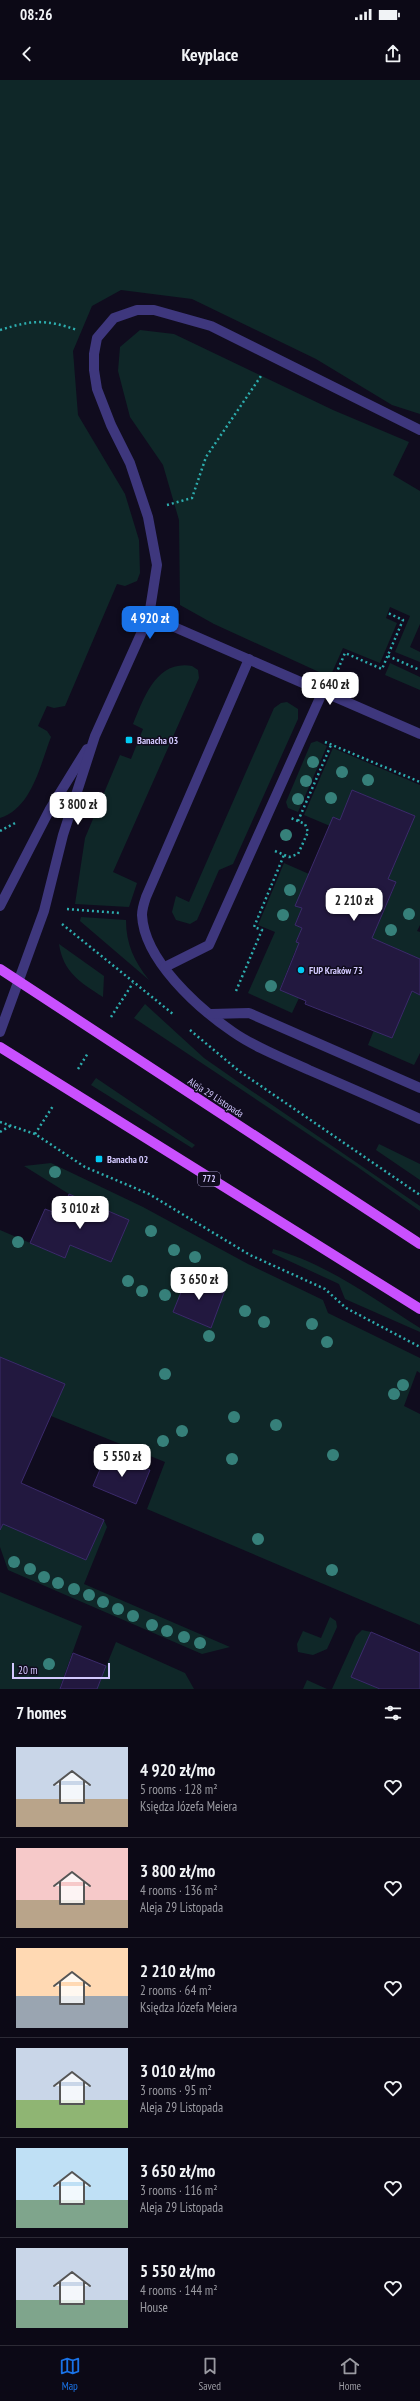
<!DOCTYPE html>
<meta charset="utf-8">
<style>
:root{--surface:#0c0916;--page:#15121f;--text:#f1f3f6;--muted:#9a9aa1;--line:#2c2a35;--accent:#1a73e8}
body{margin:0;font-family:"PT Sans Narrow",sans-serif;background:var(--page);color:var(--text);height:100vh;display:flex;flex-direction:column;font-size:15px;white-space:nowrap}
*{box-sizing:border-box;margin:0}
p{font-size:13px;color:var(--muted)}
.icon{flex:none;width:22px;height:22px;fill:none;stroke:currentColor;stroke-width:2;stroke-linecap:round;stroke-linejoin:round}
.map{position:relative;height:1609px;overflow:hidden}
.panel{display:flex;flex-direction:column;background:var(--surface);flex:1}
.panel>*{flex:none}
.scale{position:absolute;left:12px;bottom:10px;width:98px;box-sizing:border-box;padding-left:4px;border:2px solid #d3c9ff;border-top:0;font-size:11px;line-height:14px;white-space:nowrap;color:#d3c9ff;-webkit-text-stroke:3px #100c1e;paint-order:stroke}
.price{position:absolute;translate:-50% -34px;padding:0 9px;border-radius:8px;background:#fff;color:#222;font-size:13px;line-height:26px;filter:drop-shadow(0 1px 2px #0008)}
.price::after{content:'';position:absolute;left:50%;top:24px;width:12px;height:9px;margin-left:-6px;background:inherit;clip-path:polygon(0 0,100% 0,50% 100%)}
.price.selected{background:var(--accent);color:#fff}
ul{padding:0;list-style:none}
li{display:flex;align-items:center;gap:12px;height:100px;padding:0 16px}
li+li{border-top:1px solid var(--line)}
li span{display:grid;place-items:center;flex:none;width:112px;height:80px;border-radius:0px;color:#555}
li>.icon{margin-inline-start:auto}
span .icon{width:48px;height:48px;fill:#fffc;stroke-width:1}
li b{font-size:17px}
h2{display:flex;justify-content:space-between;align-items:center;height:48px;padding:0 16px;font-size:17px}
.status{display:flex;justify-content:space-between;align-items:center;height:28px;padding:0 20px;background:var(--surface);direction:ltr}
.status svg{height:11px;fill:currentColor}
header{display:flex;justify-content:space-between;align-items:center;height:52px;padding:0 16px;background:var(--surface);font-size:18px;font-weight:600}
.menu{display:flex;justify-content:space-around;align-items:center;height:56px;border-top:1px solid var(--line);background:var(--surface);font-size:11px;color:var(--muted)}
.menu a{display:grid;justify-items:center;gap:2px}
.menu .selected{color:var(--accent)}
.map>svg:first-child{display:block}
.green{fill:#0f2728;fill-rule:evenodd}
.building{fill:#22183f;stroke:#3b2a6b}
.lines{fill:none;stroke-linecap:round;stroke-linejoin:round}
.path{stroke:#2dadae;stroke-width:2.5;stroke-dasharray:2 3;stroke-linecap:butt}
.lane{stroke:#3e377d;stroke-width:10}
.street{stroke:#3e377d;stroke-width:10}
.primary{stroke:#c950fe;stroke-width:10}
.tree{fill:#36807a}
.poi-dot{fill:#01caf3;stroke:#100c1e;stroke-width:1.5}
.labels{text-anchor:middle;stroke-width:3;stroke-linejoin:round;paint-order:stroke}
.shield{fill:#100c1e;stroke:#9890bc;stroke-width:1}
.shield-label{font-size:9px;font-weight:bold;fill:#d3c9ff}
.poi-label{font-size:10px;font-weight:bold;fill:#d3c9ff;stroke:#100c1e;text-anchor:start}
.street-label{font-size:10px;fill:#d3c9ff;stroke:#100c1e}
</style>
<div class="status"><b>08:26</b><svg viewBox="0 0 49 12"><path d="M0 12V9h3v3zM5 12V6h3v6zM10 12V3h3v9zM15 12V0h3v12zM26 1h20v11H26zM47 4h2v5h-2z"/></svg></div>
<header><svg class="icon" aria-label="back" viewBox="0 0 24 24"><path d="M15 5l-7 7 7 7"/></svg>Keyplace<svg class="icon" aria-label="share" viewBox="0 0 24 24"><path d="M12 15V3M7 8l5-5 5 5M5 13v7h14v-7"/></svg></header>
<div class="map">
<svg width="420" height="1609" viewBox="0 0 420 1609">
<rect width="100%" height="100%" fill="#100c1e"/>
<g class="green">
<path d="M0 0H420V334L392 325 316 279 192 219 121 210 92 226 73 271 78 335 125 414 139 460 140 493 137 501 125 506 117 504 65 626 54 628 47 626 38 646 47 651 51 657C40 685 32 728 0 738Z"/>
<path d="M140 250 174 254 333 330 409 362 393 395 420 411V544L410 567 420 572V582L395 572 410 536 390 527 386 538 397 543 380 583 343 568 330 597 214 544 180 525 179 440 163 385 130 337 118 291 120 267Z"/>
<path d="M390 583 420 597V610L385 595Z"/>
<path d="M192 586 198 590 199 598 113 792 137 803 129 827 75 824 85 758 120 675 131 679 143 649 133 644C144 618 156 580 192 586Z"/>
<path d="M287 622 298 629V639L233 784 219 790 197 840 190 844 176 840 172 832 176 816 189 822 274 628 281 623Z"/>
<path d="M317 661 327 666 298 732 288 728 286 722 311 663Z"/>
<path d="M333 668 420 705V845L417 851 420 852V879L354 851 367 821 385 828 396 803 388 799 415 736 352 710 340 740 334 737 330 746 304 735Z"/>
<path d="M284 783 309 794 296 826 302 828 295 845 302 848 296 862 304 865 295 871 280 909 299 918 292 933 248 913 275 852 258 845Z"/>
<path d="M81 837 126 840C126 864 134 881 149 900L80 841Z"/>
<path d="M59 864 104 896 103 917C81 903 63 892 59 864Z"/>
<path d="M409 910 420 915V973L414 985 368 965 374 950 392 958 407 923 404 921Z"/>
<path d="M145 924 204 978 237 1001 420 1126V1131L356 1086 134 938Z"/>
<path d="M96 998 195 1065 192 1068 91 1005Z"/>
<path d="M379 1064 420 1084V1100L376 1070Z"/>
<path d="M51 1083 143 1127 248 1184 323 1220 328 1233 420 1278V1293L417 1291 404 1326 420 1334V1545L147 1429 165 1382 51 1336 0 1277V1150L65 1178 70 1165 111 1182 129 1140 69 1114 24 1086ZM188 1195 225 1210 211 1248 173 1232Z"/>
<path d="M273 1169C326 1183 374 1219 420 1248V1252L345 1219 339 1204 272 1173Z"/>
<path d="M104 1440 107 1447 84 1504 230 1567 202 1574 8 1490 0 1467V1442L86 1480Z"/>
<path d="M0 1512 82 1546 60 1607 66 1609H0Z"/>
<path d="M330 1537 336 1541 337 1547 327 1569 313 1575 298 1572 297 1564 303 1551 321 1558Z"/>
<path d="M362 1550 371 1552 352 1597 380 1609H332L356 1556Z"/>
<path d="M116 1562 185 1593 194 1609H97Z"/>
<path d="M307 1600 327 1609H303Z"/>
</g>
<g class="building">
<path d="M352 710 415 736 388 799 396 802 372 858 420 879V915L412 911 392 958 305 924 306 921 280 910 299 863 296 862 302 848 295 845 302 828 295 826 333 737 340 740Z"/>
<path d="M69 1114 129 1140 111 1182 70 1165 65 1178 30 1163 45 1129 61 1135Z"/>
<path d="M188 1195 225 1210 211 1248 173 1232Z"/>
<path d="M0 1277 65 1304 21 1403 104 1440 86 1480 3 1444 0 1450Z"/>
<path d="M107 1373 150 1390 136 1424 93 1406Z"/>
<path d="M371 1552 420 1573V1609H380L351 1597Z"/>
<path d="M73 1573 106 1586 97 1609H60Z"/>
</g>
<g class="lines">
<g class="path">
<path d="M0 250C32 240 46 239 77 250"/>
<path d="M167 425 192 418 206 377 261 296"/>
<path d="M388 576 420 590"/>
<path d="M336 594 345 573 382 589 403 540 388 533"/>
<path d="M325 662 420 702"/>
<path d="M298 741 331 665"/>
<path d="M0 751 17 742"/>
<path d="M275 771 289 777 298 774 308 752 305 744 291 738"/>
<path d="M67 829 119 833"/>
<path d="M62 844 173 934"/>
<path d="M236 911 262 850 254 847 284 775"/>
<path d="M111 937 133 903"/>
<path d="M190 950 239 991 420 1115"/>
<path d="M78 989 88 973"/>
<path d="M0 1042 35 1054 85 1087 149 1114 250 1175 325 1209 346 1228 420 1267"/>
<path d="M0 1052 10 1046"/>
<path d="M35 1054 53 1026"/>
</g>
<g class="lane">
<path d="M149 536 157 485 148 437 130 383 111 345 97 309 94 290V274L97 258 114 238 137 230H154L211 246 420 350"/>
<path d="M249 579 146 817C144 823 142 830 142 835 144 880 198 928 233 952 256 968 283 978 309 990 346 1006 383 1022 420 1039"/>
<path d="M165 887 209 865 323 611"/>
<path d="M211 934 249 933 420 1008"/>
</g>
<g class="street">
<path d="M0 826 50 729 87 669"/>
<path d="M0 952 44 831 63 755 95 656 149 536 420 654"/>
</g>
<g class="primary">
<path d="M0 889 420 1164"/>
<path d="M0 967 420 1229"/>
</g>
</g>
<g class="tree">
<circle cx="313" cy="682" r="6"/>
<circle cx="342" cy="692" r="6"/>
<circle cx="368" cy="700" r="6"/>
<circle cx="306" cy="701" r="6"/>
<circle cx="331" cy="718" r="6"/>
<circle cx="298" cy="719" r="6"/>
<circle cx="286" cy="755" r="6"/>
<circle cx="290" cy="810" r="6"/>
<circle cx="409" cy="834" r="6"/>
<circle cx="283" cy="835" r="6"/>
<circle cx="391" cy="850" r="6"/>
<circle cx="271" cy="906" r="6"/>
<circle cx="55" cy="1092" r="6"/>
<circle cx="151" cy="1151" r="6"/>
<circle cx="18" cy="1162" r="6"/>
<circle cx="174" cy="1170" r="6"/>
<circle cx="195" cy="1177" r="6"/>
<circle cx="128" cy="1201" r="6"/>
<circle cx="142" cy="1211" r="6"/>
<circle cx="165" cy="1215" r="6"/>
<circle cx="245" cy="1231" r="6"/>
<circle cx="264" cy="1242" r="6"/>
<circle cx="312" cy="1244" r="6"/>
<circle cx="209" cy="1256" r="6"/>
<circle cx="327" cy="1262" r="6"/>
<circle cx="165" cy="1294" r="6"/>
<circle cx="403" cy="1305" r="6"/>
<circle cx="394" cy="1314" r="6"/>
<circle cx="234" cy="1337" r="6"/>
<circle cx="276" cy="1345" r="6"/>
<circle cx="182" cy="1351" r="6"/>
<circle cx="163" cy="1361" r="6"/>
<circle cx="333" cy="1375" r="6"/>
<circle cx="232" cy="1379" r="6"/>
<circle cx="258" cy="1459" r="6"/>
<circle cx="14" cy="1482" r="6"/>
<circle cx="30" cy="1489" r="6"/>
<circle cx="332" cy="1490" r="6"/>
<circle cx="44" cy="1497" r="6"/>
<circle cx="58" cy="1503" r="6"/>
<circle cx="74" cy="1509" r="6"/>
<circle cx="89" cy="1515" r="6"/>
<circle cx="103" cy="1522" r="6"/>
<circle cx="118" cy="1529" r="6"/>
<circle cx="133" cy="1536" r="6"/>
<circle cx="152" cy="1545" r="6"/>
<circle cx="167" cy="1551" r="6"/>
<circle cx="184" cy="1557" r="6"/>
<circle cx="200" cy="1563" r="6"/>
<circle cx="49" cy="1584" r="6"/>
</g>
<g class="poi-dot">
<rect x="125" y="656" width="8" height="8" rx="2"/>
<circle cx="301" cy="890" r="4"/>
<rect x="95" y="1075" width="8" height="8" rx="2"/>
</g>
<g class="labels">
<rect class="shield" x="198" y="1092" width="22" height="14" rx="3"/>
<g class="shield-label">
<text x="209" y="1102">772</text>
</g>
<g class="poi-label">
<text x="137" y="664">Banacha 03</text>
<text x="309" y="894">FUP Kraków 73</text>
<text x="107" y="1083">Banacha 02</text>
</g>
<g class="street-label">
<text transform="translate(216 1017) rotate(33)" y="4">Aleja 29 Listopada</text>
</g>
</g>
</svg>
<div class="scale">20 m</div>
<b class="price selected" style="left:150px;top:560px">4 920 zł</b>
<b class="price" style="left:330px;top:626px">2 640 zł</b>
<b class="price" style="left:78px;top:746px">3 800 zł</b>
<b class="price" style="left:354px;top:842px">2 210 zł</b>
<b class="price" style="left:80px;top:1150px">3 010 zł</b>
<b class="price" style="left:199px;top:1221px">3 650 zł</b>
<b class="price" style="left:122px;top:1398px">5 550 zł</b>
</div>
<section class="panel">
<h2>7 homes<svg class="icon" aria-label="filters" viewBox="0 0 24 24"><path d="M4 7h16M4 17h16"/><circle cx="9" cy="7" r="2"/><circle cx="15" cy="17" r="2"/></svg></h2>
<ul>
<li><span style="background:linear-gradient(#c9d6e8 65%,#b9a48a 0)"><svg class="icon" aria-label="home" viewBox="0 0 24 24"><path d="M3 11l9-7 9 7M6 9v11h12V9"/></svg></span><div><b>4 920 zł/mo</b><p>5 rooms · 128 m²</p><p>Księdza Józefa Meiera</p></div><svg class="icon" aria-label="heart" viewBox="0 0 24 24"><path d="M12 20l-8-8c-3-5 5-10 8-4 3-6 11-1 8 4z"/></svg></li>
<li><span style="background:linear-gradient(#f6c9c9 65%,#b9a48a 0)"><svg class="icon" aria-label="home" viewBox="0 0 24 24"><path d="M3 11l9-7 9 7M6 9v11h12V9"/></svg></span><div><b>3 800 zł/mo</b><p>4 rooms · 136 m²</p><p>Aleja 29 Listopada</p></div><svg class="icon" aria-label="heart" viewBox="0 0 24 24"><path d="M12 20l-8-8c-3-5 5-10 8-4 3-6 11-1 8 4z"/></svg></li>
<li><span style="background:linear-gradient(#ffd9b3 60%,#9aa5b1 0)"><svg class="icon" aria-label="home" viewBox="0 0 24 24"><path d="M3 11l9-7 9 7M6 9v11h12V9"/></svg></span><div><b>2 210 zł/mo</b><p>2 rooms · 64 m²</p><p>Księdza Józefa Meiera</p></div><svg class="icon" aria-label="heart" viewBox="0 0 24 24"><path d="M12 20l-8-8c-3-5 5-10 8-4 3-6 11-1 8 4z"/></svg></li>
<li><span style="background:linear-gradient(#c9d6e8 65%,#8fb573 0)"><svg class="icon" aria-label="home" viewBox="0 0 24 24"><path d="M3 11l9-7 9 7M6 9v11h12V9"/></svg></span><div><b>3 010 zł/mo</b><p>3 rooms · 95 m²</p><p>Aleja 29 Listopada</p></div><svg class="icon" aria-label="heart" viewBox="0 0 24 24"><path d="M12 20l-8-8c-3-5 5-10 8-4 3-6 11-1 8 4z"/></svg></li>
<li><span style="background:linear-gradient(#bfe0f5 65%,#7fa58c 0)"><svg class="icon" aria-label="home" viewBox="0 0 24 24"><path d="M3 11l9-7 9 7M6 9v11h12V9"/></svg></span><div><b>3 650 zł/mo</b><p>3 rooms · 116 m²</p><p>Aleja 29 Listopada</p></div><svg class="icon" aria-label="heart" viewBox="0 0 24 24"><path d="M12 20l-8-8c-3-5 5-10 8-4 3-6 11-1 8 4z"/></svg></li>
<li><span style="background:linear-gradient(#c9d6e8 65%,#7fa58c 0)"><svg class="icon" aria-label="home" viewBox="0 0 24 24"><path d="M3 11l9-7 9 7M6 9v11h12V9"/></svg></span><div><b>5 550 zł/mo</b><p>4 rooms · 144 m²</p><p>House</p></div><svg class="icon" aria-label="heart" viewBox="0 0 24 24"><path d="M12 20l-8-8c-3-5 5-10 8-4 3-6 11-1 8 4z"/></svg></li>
</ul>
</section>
<nav class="menu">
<a class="selected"><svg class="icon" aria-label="map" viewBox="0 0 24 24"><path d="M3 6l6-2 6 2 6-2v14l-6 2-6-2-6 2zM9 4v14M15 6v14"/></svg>Map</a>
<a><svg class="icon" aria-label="saved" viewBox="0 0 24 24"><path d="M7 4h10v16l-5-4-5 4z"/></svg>Saved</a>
<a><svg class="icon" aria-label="home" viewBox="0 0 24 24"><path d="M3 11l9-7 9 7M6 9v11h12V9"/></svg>Home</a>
</nav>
